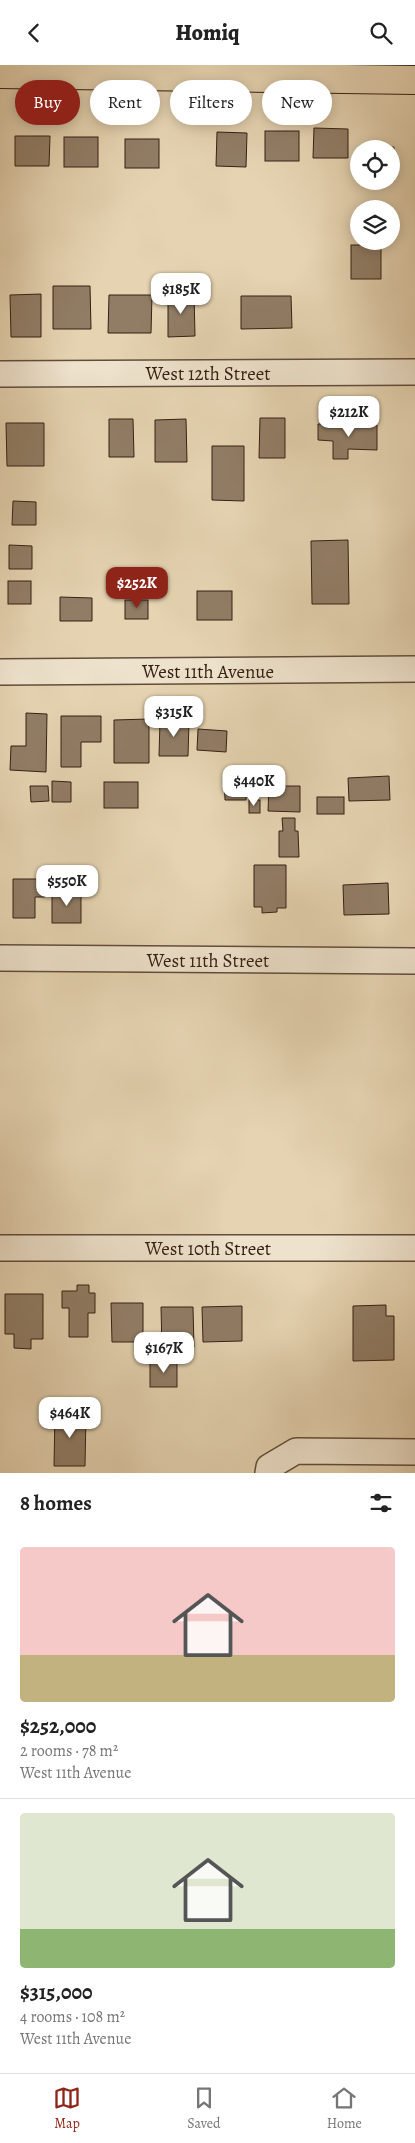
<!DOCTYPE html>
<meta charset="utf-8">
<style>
:root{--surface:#fff;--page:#f6f6f6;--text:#222;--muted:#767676;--line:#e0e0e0;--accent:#8f2418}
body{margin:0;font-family:Alegreya,serif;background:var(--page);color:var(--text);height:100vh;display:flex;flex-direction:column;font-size:19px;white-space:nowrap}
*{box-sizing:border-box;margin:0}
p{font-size:16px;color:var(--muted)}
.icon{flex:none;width:28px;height:28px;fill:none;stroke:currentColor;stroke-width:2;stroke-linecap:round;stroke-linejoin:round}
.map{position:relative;height:1408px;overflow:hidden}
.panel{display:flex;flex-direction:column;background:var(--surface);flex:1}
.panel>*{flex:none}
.banner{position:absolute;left:15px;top:15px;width:385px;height:45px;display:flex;gap:10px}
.tools{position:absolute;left:350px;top:75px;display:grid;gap:10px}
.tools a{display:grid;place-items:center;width:50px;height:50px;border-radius:50%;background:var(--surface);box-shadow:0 2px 12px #0003;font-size:25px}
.price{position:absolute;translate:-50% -42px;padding:0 11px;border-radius:10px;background:#fff;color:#222;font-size:16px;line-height:32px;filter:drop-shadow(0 1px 2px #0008)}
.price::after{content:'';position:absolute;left:50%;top:30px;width:15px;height:11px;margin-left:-8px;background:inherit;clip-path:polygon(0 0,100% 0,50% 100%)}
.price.on{background:var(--accent);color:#fff}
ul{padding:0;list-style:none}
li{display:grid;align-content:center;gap:10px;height:265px;padding:0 20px}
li+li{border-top:1px solid var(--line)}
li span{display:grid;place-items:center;height:155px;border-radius:5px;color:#555}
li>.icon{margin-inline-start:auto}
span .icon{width:90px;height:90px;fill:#fffc;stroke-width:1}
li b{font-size:21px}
h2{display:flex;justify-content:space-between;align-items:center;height:60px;padding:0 20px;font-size:21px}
.chip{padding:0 18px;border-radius:22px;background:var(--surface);box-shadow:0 2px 12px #0003;font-size:18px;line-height:45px}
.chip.on{background:var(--accent);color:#fff}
header{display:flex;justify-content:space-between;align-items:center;height:65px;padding:0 20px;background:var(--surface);font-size:22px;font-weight:800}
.tabs{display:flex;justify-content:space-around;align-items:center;height:70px;border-top:1px solid var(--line);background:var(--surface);font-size:14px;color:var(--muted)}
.tabs a{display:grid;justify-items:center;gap:2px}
.tabs .on{color:var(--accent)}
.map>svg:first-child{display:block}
.building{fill:#917d66;stroke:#352015}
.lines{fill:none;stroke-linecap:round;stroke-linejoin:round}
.minor-casing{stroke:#614d3c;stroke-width:28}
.major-casing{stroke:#352015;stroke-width:30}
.minor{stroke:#eee2cc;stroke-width:25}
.major{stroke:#e5d3b1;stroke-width:28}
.labels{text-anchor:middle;stroke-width:5;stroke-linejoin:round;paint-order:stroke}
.street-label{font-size:19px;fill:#352015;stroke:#eee2cc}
</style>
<header><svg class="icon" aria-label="back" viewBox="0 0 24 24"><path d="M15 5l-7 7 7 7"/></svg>Homiq<svg class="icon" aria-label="search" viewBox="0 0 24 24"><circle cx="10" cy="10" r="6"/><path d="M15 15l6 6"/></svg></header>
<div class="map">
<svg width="415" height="1408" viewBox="0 0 415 1408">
<rect width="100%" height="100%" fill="#e5d3b1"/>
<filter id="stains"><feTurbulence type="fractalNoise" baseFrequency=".004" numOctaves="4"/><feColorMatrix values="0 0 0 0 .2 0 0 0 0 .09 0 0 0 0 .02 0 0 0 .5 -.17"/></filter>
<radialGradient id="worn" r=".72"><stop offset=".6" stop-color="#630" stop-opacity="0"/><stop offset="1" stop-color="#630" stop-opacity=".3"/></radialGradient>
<g class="building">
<path d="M314 63 348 64V93H313Z"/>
<rect x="265" y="66" width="34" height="30"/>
<path d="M217 67 247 68 246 102 216 101Z"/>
<path d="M15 71H50L49 101H15Z"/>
<rect x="64" y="72" width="34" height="30"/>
<rect x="125" y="74" width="34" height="29"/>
<path d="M365 82H394V116H391V84H365Z"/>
<rect x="351" y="180" width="30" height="34"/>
<path d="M53 221H90L91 264H53Z"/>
<path d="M168 228H194L195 271 168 272Z"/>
<path d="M41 229V272H11L10 230Z"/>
<path d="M109 230H152L151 268H108Z"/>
<path d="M241 231H291L292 263 241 264Z"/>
<path d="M260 353H285V393H259Z"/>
<path d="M109 354H133L134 392H109Z"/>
<path d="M186 354 187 397H155V355Z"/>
<path d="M6 358H44V401H7Z"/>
<path d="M318 359 377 360V385L348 384V394H333V376L318 375Z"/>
<path d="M212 381H244V436L212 435Z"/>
<path d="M13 436 36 437V460H12Z"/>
<path d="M348 475 349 539H312L311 476Z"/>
<path d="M9 480 32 481V504H9Z"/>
<rect x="8" y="516" width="23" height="23"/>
<rect x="197" y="526" width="35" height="29"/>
<path d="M60 532 92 533V556H60Z"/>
<rect x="125" y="535" width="23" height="19"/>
<path d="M26 648 47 649 46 707 10 705 11 681H26Z"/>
<path d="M61 651H101V677H81V702H61Z"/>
<path d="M149 654V698H114V655Z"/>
<path d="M160 655 189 656 188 691H159Z"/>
<path d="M198 664 227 666 226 687 197 685Z"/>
<path d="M224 707H246V735H225Z"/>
<path d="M389 711 390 735 349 736 348 713Z"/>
<path d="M52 716 71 717V737H52Z"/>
<rect x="104" y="717" width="34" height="26"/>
<path d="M30 721H48L49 736 31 737Z"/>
<path d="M269 721H300V747L268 746Z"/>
<rect x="317" y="732" width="27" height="17"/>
<rect x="249" y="735" width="11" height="13"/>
<path d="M282 753H295V766H298L299 792H279V766H283Z"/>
<path d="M254 800H286V843H277V847L262 848V842H254Z"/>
<path d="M13 814H45V832H35V853H13Z"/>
<path d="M388 818 389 849 344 850 343 820Z"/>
<rect x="52" y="825" width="29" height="33"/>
<path d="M77 1220H89V1228H95V1248H88V1272H69V1243H62V1226H77Z"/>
<path d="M5 1229H43V1274H31V1284L14 1283V1269H5Z"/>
<path d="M111 1238H143V1277H112Z"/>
<path d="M386 1240V1251H394V1295L353 1296V1241Z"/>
<path d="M242 1241V1276L203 1277 202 1242Z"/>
<path d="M161 1242H193L194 1282 162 1283Z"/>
<rect x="150" y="1296" width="27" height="26"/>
<path d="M55 1347 86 1348 85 1401H54Z"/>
</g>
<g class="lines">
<defs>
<g id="minor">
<path d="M0 309 415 307"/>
<path d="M0 607 415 604"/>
<path d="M0 893 415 896"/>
<path d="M0 1183H415"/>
<path d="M268 1408 269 1402 296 1386 415 1387"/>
</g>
<path id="major" d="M0 9 415 15"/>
</defs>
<use href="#minor" class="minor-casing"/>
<use href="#major" class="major-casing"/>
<use href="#minor" class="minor"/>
<use href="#major" class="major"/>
</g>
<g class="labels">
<g class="street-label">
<text x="208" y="315">West 12th Street</text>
<text x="208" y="613">West 11th Avenue</text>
<text x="208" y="902">West 11th Street</text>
<text x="208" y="1190">West 10th Street</text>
</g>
</g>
<rect width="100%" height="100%" filter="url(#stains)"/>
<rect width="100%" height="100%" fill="url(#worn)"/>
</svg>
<div class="tools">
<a><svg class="icon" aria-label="locate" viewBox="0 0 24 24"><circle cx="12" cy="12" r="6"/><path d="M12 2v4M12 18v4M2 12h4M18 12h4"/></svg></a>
<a><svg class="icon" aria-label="layers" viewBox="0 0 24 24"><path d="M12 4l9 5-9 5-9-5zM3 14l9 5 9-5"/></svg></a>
</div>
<b class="price" style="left:181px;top:250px">$185K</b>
<b class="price" style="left:349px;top:373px">$212K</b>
<b class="price on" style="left:137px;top:544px">$252K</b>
<b class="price" style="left:174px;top:673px">$315K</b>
<b class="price" style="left:254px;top:742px">$440K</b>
<b class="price" style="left:67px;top:842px">$550K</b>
<b class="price" style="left:164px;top:1309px">$167K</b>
<b class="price" style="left:70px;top:1374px">$464K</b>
<div class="banner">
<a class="chip on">Buy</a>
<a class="chip">Rent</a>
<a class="chip">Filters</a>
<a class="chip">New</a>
</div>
</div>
<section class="panel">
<h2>8 homes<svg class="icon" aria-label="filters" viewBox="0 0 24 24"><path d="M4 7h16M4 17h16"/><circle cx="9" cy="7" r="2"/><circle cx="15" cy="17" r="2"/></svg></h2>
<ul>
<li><span style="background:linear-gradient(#f6c9c9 70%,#c2b280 0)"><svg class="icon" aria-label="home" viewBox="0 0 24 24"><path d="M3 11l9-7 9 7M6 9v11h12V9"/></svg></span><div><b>$252,000</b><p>2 rooms · 78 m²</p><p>West 11th Avenue</p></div></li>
<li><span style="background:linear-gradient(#dfe7d0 75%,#8fb573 0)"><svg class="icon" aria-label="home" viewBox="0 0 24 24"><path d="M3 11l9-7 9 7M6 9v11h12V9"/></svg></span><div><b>$315,000</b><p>4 rooms · 108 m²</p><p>West 11th Avenue</p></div></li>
</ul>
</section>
<nav class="tabs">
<a class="on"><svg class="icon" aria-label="map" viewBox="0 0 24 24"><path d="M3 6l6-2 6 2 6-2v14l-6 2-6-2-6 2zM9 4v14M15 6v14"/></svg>Map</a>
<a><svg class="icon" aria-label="saved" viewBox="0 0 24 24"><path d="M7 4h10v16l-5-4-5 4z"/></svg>Saved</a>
<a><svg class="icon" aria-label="home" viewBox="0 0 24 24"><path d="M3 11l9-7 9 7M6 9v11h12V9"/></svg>Home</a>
</nav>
